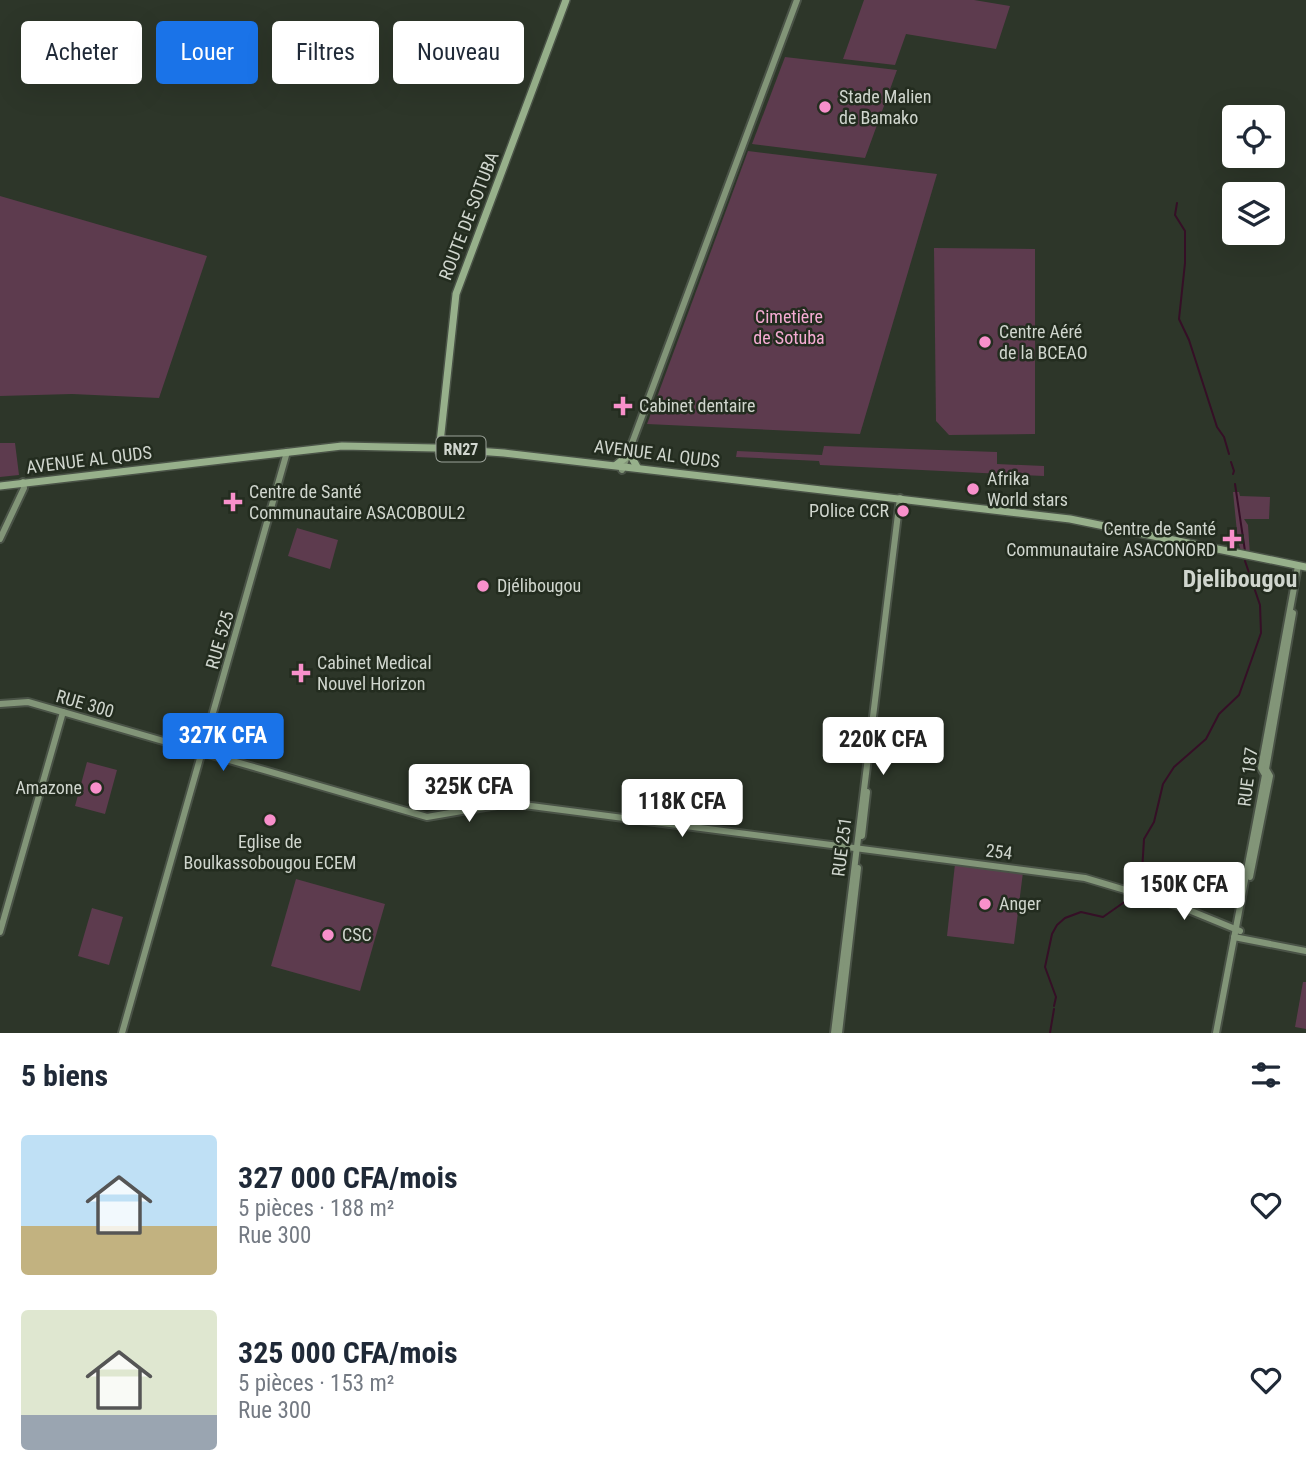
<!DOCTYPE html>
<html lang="fr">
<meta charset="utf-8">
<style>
:root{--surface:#fff;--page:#f2f2f3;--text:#1f2937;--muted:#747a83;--accent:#1a73e8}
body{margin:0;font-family:"Roboto Condensed",sans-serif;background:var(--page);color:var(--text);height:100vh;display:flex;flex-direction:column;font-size:26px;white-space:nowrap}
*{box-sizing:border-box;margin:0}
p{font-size:23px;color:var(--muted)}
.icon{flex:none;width:38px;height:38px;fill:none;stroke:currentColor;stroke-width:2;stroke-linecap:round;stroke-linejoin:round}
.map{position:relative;height:1033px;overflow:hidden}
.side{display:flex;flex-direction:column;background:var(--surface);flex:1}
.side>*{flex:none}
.guide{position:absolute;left:21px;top:21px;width:700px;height:63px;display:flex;gap:14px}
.fabs{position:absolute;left:1222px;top:105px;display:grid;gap:14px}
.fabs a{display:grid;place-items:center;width:63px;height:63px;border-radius:7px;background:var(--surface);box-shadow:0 7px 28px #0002;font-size:35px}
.price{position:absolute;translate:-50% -60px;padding:0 16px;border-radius:7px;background:#fff;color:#222;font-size:23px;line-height:46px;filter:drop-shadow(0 2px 4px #0008)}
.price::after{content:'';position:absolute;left:50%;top:42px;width:21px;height:16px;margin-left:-10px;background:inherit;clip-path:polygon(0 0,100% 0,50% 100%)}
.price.active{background:var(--accent);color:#fff}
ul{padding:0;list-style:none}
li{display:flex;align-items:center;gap:21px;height:175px;padding:0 21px}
li span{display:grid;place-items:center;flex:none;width:196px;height:140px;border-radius:7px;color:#555}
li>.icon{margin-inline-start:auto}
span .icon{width:84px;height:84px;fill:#fffc;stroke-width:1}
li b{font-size:30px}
h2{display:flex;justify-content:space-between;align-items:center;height:84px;padding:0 21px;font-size:30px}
.chip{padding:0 24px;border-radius:7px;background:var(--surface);box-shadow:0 7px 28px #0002;font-size:24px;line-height:63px}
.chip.active{background:var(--accent);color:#fff}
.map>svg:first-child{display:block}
.green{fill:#5d3b4e}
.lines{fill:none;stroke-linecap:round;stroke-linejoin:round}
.stream{stroke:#350f26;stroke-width:2}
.secondary-casing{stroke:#4a5347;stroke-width:10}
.primary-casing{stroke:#4a5347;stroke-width:10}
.secondary{stroke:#829578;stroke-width:6}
.primary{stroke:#97b08b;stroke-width:7}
.poi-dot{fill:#f890cb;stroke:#232c1f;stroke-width:2.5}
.labels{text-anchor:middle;stroke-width:5;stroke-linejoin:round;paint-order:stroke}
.shield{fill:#232c1f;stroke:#9ca39a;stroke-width:2}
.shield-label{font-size:16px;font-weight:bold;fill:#d0d6ce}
.poi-label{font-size:18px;fill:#d0d6ce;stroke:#232c1f;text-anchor:start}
.street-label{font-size:18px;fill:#d0d6ce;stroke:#232c1f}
.park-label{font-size:18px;fill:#f6acd4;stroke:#232c1f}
.district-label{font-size:24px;font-weight:bold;fill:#d0d6ce;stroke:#232c1f}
</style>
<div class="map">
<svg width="1306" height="1033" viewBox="0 0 1306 1033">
<rect width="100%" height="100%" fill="#2d3629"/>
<g class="green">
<path d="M864 0H974L1010 6 996 49 906 34 895 65 843 59Z"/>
<path d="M785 57 897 70 865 158 752 144Z"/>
<path d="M748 151 937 174 860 434 647 424Z"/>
<path d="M0 196 207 256 159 398 72 394 0 396Z"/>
<path d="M934 248 1035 249V434L949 435 936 421Z"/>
<path d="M0 443H15L19 475 0 477Z"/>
<path d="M824 446 997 452V464L1044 466V476L820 465 819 461 736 457 737 451 822 455Z"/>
<path d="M1233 492H1239L1240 496 1270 497 1269 519H1244L1248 525 1250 555 1242 553 1238 542Z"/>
<path d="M297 528 338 540 330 569 288 556Z"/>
<path d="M87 762 117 770 105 814 75 806Z"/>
<path d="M955 864 1023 872 1014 944 947 936Z"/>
<path d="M296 879 385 904 360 991 271 966Z"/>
<path d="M92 908 123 917 109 965 78 956Z"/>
<path d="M1303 982H1306V1029L1295 1027Z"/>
</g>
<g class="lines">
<g class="stream">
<path d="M1177 203 1175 215 1185 231V263L1179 319 1189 340 1217 427 1224 437 1229 454"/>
<path d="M1231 462 1234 471 1233 474"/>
<path d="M1235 484 1245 551"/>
<path d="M1054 1006 1056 997 1045 967 1052 934 1057 925 1065 918 1081 912 1103 917 1133 896 1142 872 1144 839 1154 822 1163 784 1174 767 1206 739 1219 714 1239 695 1261 633 1260 605 1245 561"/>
<path d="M1050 1033 1054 1009"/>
</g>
<defs>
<g id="secondary">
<path d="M622 470 797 0"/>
<path d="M0 539 24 488 23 482"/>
<path d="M0 704 28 702 427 817 508 803 1085 878 1179 906 1240 931"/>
<path d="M862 836 867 792"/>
<path d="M1250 877 1270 776 1266 769 1293 613"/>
<path d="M0 932 63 712"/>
<path d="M1234 937 1306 951"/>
<path d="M122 1033 287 452"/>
<path d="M834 1033 900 498"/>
<path d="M839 1033 858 868"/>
<path d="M1216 1033 1265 775 1261 768 1298 566"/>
</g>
<g id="primary">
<path d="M439 452 456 294 566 0"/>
<path d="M616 465 630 454 637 467"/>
<path d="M0 486 342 446 435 448 504 453 1070 519 1306 567"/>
</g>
</defs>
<use href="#secondary" class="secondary-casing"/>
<use href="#primary" class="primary-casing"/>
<use href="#secondary" class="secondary"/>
<use href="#primary" class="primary"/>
</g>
<g class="poi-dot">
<circle cx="825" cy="107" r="7"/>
<circle cx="985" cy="342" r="7"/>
<path d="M619.5 395.5h7v7h7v7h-7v7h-7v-7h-7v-7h7z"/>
<circle cx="973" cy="489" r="7"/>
<path d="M229.5 491.5h7v7h7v7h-7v7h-7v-7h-7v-7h7z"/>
<circle cx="903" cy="511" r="7"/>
<path d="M1228.5 528.5h7v7h7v7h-7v7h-7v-7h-7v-7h7z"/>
<circle cx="483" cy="586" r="7"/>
<path d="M297.5 662.5h7v7h7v7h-7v7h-7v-7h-7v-7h7z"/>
<circle cx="96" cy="788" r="7"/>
<circle cx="270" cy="820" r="7"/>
<circle cx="985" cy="904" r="7"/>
<circle cx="328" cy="935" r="7"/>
</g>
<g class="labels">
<rect class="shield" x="436.5" y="436.5" width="49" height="25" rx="5"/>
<g class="shield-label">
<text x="461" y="455">RN27</text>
</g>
<g class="poi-label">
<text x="839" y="103">Stade Malien<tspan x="839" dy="21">de Bamako</tspan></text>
<text x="999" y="338">Centre Aéré<tspan x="999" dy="21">de la BCEAO</tspan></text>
<text x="639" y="412">Cabinet dentaire</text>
<text x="987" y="485">Afrika<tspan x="987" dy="21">World stars</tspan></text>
<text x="249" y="498">Centre de Santé<tspan x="249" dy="21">Communautaire ASACOBOUL2</tspan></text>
<text x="889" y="517" text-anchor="end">POlice CCR</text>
<text x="1216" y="535" text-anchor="end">Centre de Santé<tspan x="1216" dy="21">Communautaire ASACONORD</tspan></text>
<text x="497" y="592">Djélibougou</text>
<text x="317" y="669">Cabinet Medical<tspan x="317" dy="21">Nouvel Horizon</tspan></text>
<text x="82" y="794" text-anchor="end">Amazone</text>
<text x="270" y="848" text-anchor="middle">Eglise de<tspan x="270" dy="21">Boulkassobougou ECEM</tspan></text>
<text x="999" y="910">Anger</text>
<text x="342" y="941">CSC</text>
</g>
<g class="street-label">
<text transform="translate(469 216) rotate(-69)" y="6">ROUTE DE SOTUBA</text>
<text transform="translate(657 454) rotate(7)" y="6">AVENUE AL QUDS</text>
<text transform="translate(89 460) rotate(-7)" y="6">AVENUE AL QUDS</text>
<text transform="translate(220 640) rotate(-74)" y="6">RUE 525</text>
<text transform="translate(85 704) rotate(16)" y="6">RUE 300</text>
<text transform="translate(1248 777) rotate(-83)" y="6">RUE 187</text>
<text transform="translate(842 847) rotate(-83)" y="6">RUE 251</text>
<text transform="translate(999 852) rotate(7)" y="6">254</text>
</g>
<g class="park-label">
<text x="789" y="323">Cimetière<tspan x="789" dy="21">de Sotuba</tspan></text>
</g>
<g class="district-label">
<text x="1240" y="587">Djelibougou</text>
</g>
</g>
</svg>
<div class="fabs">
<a><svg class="icon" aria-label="locate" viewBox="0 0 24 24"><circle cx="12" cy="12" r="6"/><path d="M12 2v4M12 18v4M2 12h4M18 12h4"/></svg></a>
<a><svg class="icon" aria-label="layers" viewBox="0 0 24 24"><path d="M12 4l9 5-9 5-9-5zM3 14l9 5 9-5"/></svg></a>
</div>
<b class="price active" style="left:223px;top:773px">327K CFA</b>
<b class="price" style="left:883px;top:777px">220K CFA</b>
<b class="price" style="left:469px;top:824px">325K CFA</b>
<b class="price" style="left:682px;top:839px">118K CFA</b>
<b class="price" style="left:1184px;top:922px">150K CFA</b>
<div class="guide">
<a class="chip">Acheter</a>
<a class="chip active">Louer</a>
<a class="chip">Filtres</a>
<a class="chip">Nouveau</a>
</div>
</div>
<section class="side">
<h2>5 biens<svg class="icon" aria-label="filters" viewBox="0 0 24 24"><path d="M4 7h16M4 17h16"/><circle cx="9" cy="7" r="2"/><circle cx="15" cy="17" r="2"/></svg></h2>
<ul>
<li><span style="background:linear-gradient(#bfe0f5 65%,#c2b280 0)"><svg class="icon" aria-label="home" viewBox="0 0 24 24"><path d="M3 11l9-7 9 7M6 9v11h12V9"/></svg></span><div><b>327 000 CFA/mois</b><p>5 pièces · 188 m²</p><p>Rue 300</p></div><svg class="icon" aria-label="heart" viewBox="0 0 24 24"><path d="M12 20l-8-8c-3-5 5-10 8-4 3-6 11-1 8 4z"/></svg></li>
<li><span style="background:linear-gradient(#dfe7d0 75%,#9aa5b1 0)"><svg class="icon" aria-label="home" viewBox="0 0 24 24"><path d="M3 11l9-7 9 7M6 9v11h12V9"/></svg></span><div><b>325 000 CFA/mois</b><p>5 pièces · 153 m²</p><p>Rue 300</p></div><svg class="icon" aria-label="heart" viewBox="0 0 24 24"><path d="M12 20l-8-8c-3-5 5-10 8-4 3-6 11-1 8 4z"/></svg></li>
</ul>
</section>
